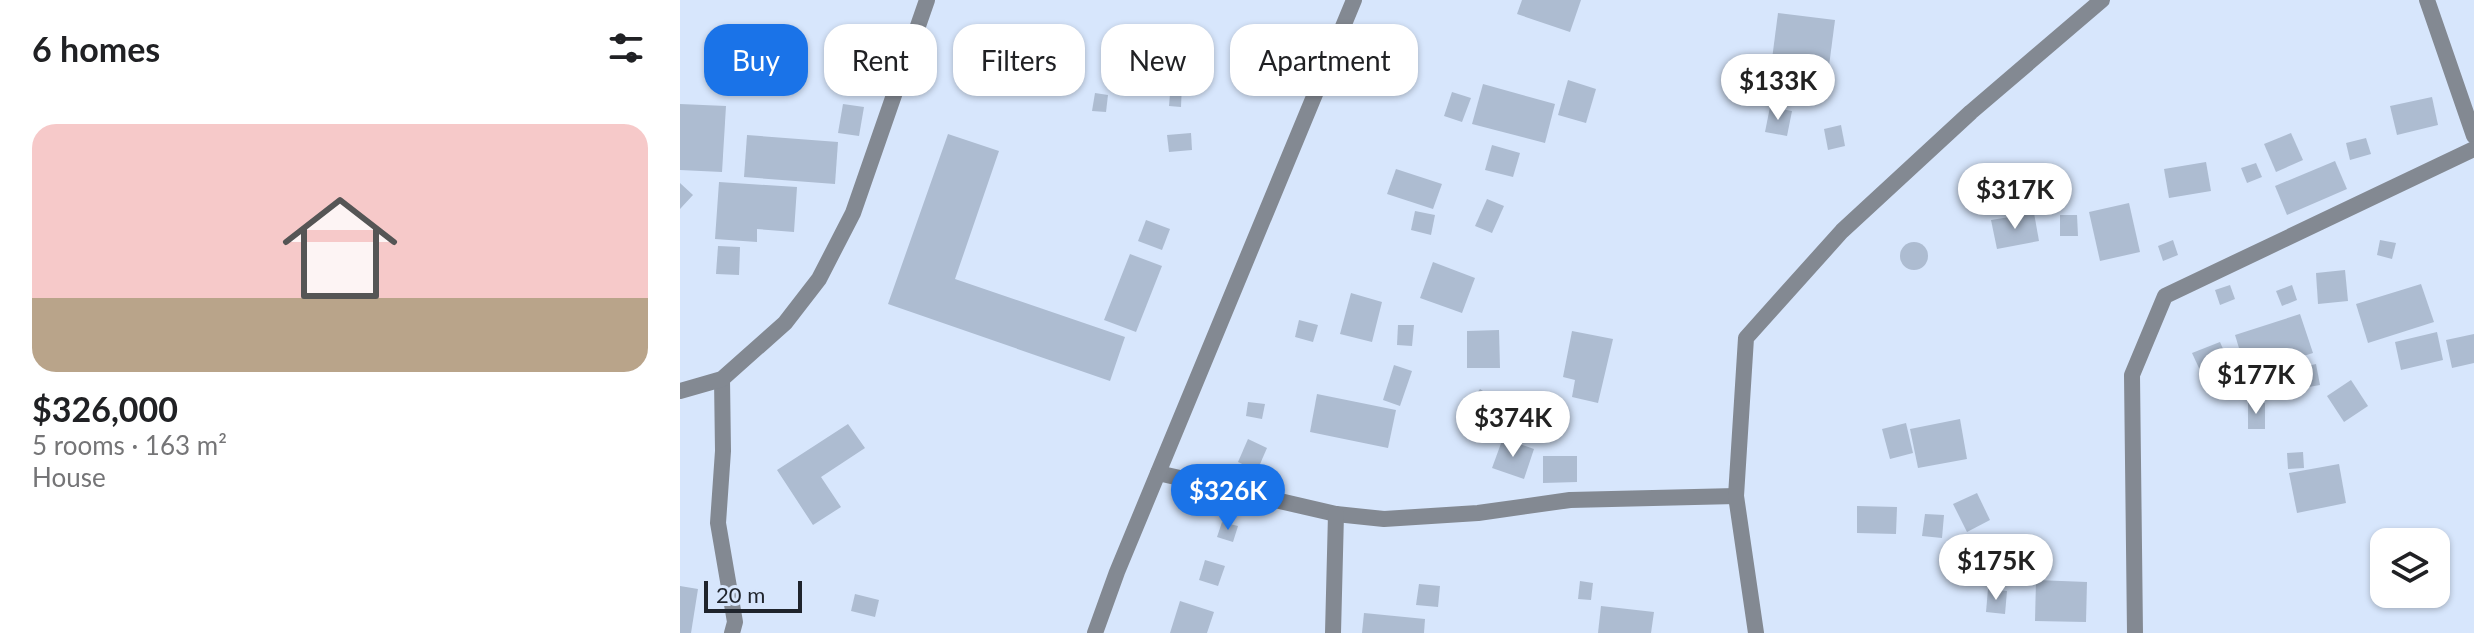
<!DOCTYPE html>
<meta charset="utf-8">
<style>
:root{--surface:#fff;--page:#f6f6f6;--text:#202124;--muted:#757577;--accent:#1a73e8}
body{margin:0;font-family:Lato,sans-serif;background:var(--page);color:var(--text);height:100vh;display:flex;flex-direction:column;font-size:30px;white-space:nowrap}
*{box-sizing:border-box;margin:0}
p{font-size:26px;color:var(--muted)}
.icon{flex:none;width:44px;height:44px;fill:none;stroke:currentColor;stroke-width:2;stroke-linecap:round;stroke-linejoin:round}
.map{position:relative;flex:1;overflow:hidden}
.sheet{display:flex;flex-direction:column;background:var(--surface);width:680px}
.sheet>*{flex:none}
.hud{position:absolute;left:24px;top:24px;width:760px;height:72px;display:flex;gap:16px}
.fabs{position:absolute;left:1690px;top:528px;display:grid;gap:16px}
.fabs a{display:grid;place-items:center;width:80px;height:80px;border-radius:16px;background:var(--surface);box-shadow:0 2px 6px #0004;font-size:40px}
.scale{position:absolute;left:24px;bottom:20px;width:98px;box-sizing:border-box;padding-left:8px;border:4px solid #1f242c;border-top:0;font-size:22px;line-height:28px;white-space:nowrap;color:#1f242c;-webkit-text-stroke:6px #d7e6fc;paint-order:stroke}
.price{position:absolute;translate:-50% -68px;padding:0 18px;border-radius:28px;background:#fff;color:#222;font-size:26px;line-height:52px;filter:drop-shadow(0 2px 4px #0008)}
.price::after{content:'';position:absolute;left:50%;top:48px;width:24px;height:18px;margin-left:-12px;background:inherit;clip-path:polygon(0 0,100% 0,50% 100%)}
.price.selected{background:var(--accent);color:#fff}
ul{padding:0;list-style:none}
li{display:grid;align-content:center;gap:16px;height:424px;padding:0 32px}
li span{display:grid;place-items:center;height:248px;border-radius:24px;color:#555}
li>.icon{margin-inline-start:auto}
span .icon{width:144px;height:144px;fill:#fffc;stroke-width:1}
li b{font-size:34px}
h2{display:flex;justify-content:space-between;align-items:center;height:96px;padding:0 32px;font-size:34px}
.tag{padding:0 28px;border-radius:24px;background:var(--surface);box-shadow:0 2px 6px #0004;font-size:28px;line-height:72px}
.tag.selected{background:var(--accent);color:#fff}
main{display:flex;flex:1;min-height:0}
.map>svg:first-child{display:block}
.building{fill:#adbcd1}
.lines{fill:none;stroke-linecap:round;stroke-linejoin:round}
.minor{stroke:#838992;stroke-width:16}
</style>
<main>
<section class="sheet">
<h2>6 homes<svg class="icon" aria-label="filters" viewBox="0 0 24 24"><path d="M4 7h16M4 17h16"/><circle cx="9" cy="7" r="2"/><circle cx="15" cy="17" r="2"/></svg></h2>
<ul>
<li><span style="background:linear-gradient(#f6c9c9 70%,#b9a48a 0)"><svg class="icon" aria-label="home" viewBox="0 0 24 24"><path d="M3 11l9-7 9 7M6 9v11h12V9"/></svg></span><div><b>$326,000</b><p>5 rooms · 163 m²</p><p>House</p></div></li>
</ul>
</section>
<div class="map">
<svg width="1794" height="633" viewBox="0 0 1794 633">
<rect width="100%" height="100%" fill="#d7e6fc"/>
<g class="building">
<path d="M842 0H901L890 32 837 14Z"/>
<path d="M1098 13 1155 20 1149 66 1092 59Z"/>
<path d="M508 26 523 28 522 46 506 44Z"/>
<path d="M89 59 108 61 104 88 84 85Z"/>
<path d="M888 80 916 89 906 123 878 115Z"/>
<path d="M491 82 502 83 501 107 489 106Z"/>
<path d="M803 84 875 104 865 143 792 124Z"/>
<path d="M772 92 791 98 782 122 764 116Z"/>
<path d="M415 93 428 95 426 112 412 111Z"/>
<path d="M1752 97 1758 125 1717 135 1710 106Z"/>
<path d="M0 104 46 106 42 172 0 170Z"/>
<path d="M163 104 184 107 179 136 158 133Z"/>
<path d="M1090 107 1112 111 1107 136 1085 132Z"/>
<path d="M1161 125 1165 146 1148 150 1144 129Z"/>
<path d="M511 133 512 150 489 152 487 135Z"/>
<path d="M1611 133 1623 160 1596 172 1584 144Z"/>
<path d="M268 134 319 151 275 279 445 337 430 381 208 304Z"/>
<path d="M67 135 158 142 155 184 64 177Z"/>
<path d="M1686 138 1691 154 1670 160 1666 143Z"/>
<path d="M812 145 840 153 833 177 805 170Z"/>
<path d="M1655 161 1667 189 1607 215 1595 186Z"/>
<path d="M1526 162 1531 191 1489 198 1484 169Z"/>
<path d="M1576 163 1582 177 1567 183 1561 168Z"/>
<path d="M716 169 762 184 753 209 707 194Z"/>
<path d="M39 182 117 187 114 232 77 229V242L35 239Z"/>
<path d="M0 183 13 195 0 209Z"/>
<path d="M807 199 824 206 812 233 795 226Z"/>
<path d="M1449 203 1460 252 1420 261 1409 212Z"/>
<path d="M735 211 755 215 751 235 731 230Z"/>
<path d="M1354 213 1359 241 1317 249 1311 220Z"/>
<path d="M1380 215H1397L1398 236H1380Z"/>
<path d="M466 220 490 229 482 250 458 241Z"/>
<path d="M1493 240 1498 255 1483 261 1478 246Z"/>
<path d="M1700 240 1716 243 1712 259 1697 255Z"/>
<circle cx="1234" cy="256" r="14"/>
<path d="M38 246 60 247 59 275 36 274Z"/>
<path d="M450 254 482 266 456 332 424 320Z"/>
<path d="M753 262 795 278 782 313 740 298Z"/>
<path d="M1665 270 1668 301 1638 304 1636 273Z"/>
<path d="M1741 284 1754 322 1688 343 1676 304Z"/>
<path d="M1550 285 1555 299 1540 305 1535 290Z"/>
<path d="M1612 285 1617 300 1602 306 1596 291Z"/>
<path d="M671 293 702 302 692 342 660 334Z"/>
<path d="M1620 314 1633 353 1567 374 1555 335Z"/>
<path d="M619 320 638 325 633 342 615 337Z"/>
<path d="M718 325H734L732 346 717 345Z"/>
<path d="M819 330 820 368H787V331Z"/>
<path d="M892 331 933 339 918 403 892 397 895 380 883 377Z"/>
<path d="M1757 332 1763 360 1721 370 1715 342Z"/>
<path d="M1794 334V363L1772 368 1766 340Z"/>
<path d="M1540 342 1552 369 1525 381 1512 353Z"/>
<path d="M1636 364 1640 385 1623 388 1619 368Z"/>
<path d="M714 365 732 371 720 406 703 400Z"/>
<path d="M1671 380 1688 406 1664 422 1647 396Z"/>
<path d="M800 389 818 401 810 413 792 400Z"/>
<path d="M637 394 716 410 708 448 630 432Z"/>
<path d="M568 402 585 404 582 419 566 416Z"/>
<rect x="1568" y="403" width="17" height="26"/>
<path d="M1280 419 1287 459 1238 468 1230 429Z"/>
<path d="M1226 423 1233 453 1210 459 1202 429Z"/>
<path d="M168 424 185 448 141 477 161 507 133 525 97 470Z"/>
<path d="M823 438 854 449 844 479 812 468Z"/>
<path d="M568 439 587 448 577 471 558 462Z"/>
<path d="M1623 452 1624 468 1608 469 1607 453Z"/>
<path d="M863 456H897V482L863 483Z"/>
<path d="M1659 464 1666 503 1617 513 1609 473Z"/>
<path d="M1297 493 1310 520 1287 532 1273 504Z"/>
<path d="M1177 506 1217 507 1216 534 1177 533Z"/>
<path d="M1245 514 1264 515 1262 538 1242 536Z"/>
<path d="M542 522 558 526 553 542 537 537Z"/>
<path d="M1327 555 1345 558 1343 571 1325 569Z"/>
<path d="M525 560 545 566 538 586 519 580Z"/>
<path d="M1356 580 1407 582 1406 622 1355 621Z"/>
<path d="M900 581 913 583 911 600 898 599Z"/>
<path d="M739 584 760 586 758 607 736 605Z"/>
<path d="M0 586 18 589 11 633H0Z"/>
<path d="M1308 589 1327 591 1325 614 1306 612Z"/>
<path d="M175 594 199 600 195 617 171 611Z"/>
<path d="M500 601 534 612 527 633H490Z"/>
<path d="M921 606 974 612 971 633H918Z"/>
<path d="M684 613 745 619 744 633H682Z"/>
</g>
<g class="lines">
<g class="minor">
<path d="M1747 0 1794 136"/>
<path d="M42 379 43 451 38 523 55 622 52 633"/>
<path d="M0 391 42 379 105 323 139 279 173 213 247 0"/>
<path d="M478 473 656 514 704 519 798 513 890 500 1056 496"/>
<path d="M415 633 437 572 674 0"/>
<path d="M653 633 656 514"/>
<path d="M1076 633 1056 496 1066 338 1162 231 1291 112 1422 0"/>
<path d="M1455 633 1452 375 1485 296 1794 149"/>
</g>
</g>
</svg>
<div class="fabs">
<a><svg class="icon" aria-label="layers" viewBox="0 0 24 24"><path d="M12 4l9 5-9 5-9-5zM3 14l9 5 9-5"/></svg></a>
</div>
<div class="scale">20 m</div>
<b class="price" style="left:1098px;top:122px">$133K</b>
<b class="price" style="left:1335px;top:231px">$317K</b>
<b class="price" style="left:1576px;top:416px">$177K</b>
<b class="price" style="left:833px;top:459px">$374K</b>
<b class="price selected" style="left:548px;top:532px">$326K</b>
<b class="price" style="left:1316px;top:602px">$175K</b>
<div class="hud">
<a class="tag selected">Buy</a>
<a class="tag">Rent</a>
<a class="tag">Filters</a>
<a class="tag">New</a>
<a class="tag">Apartment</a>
</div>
</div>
</main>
